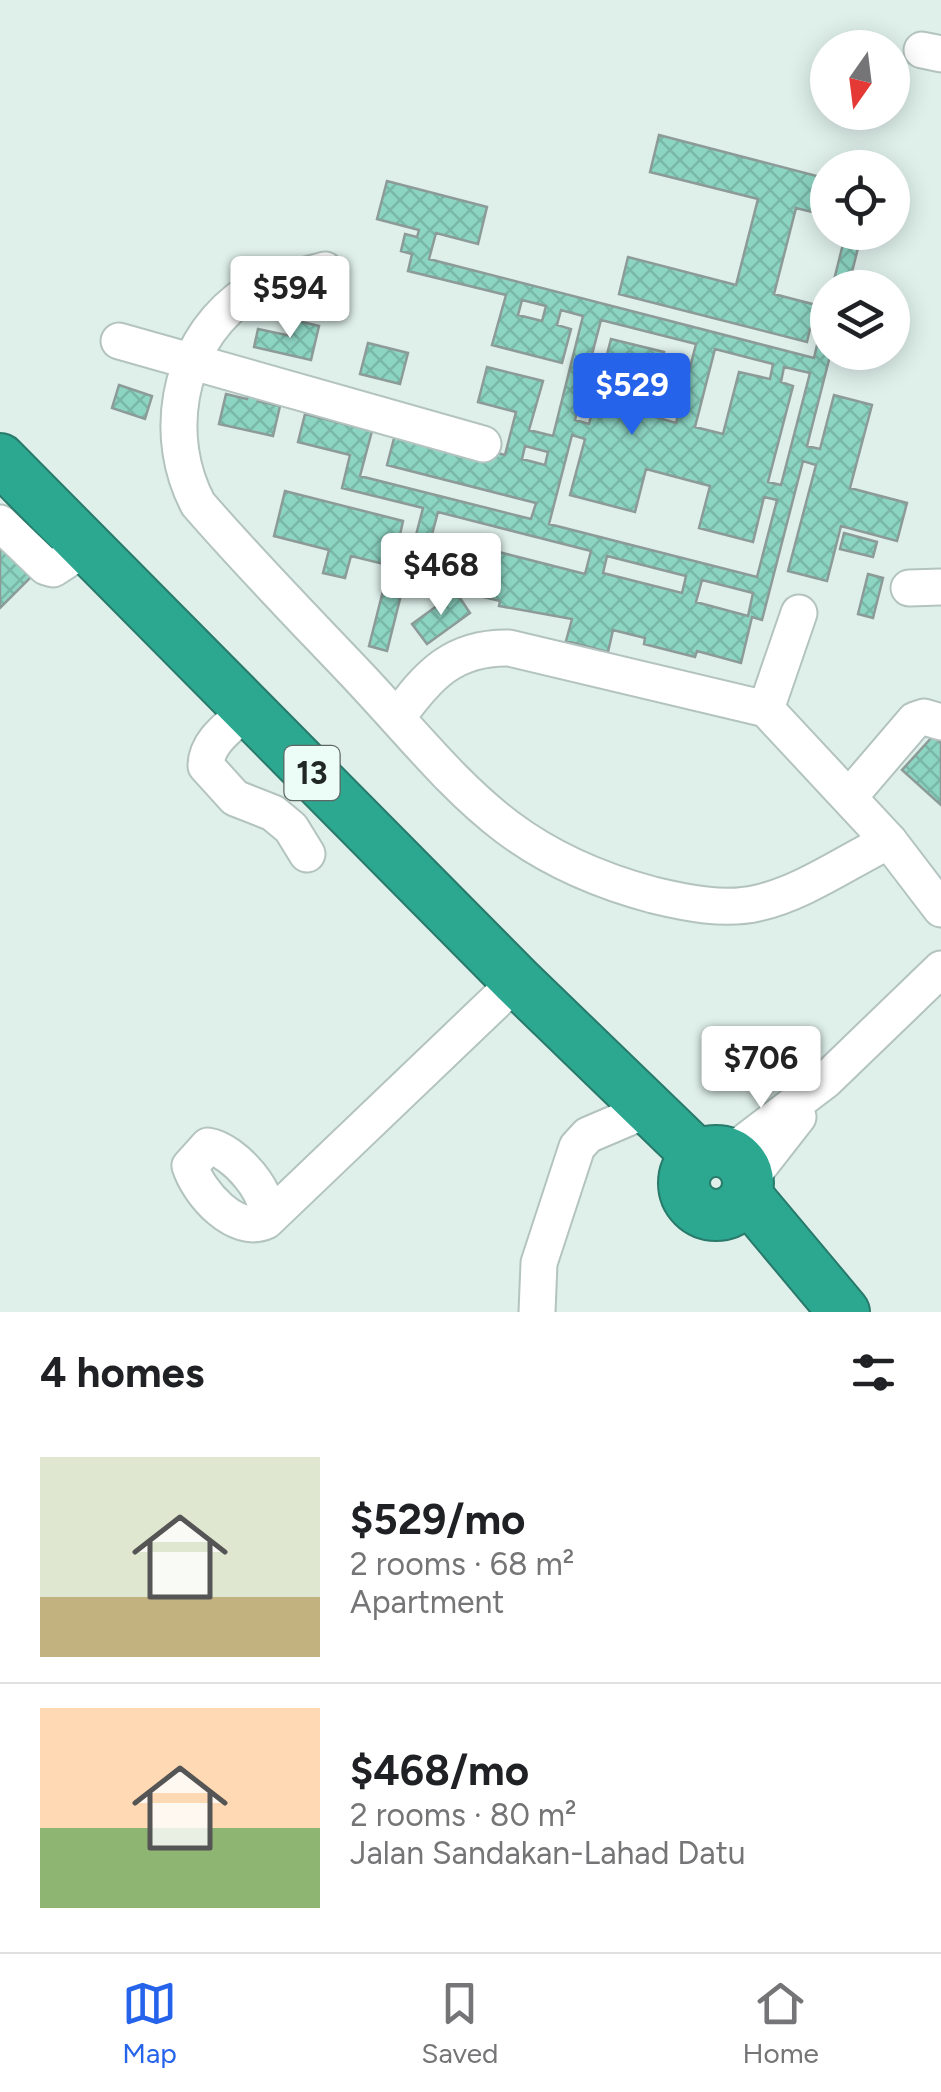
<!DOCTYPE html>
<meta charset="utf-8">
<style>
:root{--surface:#fff;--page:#f6f6f6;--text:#202124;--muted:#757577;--line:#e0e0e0;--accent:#2563eb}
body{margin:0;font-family:Figtree,sans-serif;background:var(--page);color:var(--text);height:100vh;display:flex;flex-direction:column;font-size:38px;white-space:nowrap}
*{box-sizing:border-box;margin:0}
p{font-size:32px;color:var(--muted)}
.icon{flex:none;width:55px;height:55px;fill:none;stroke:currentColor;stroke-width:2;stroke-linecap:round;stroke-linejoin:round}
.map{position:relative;height:1312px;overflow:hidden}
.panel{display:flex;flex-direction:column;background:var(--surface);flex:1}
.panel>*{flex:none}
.needle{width:65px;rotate:194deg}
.controls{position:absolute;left:810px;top:30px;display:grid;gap:20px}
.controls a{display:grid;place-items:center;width:100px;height:100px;border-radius:50%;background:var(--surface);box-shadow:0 5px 25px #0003;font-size:50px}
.price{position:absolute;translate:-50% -85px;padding:0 22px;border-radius:10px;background:#fff;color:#222;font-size:32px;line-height:65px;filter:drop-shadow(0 2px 5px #0008)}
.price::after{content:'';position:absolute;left:50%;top:60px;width:30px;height:22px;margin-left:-15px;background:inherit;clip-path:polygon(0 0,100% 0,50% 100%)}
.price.on{background:var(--accent);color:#fff}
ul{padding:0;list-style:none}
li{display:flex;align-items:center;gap:30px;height:250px;padding:0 40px}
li+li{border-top:2px solid var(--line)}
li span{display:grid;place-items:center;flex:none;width:280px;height:200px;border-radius:0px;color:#555}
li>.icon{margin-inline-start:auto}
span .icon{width:120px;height:120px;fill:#fffc;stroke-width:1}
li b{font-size:42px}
h2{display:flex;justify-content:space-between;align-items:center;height:120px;padding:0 40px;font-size:42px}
.tab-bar{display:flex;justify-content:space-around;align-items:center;height:140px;border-top:2px solid var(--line);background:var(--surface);font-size:28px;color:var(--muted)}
.tab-bar a{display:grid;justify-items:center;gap:5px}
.tab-bar .on{color:var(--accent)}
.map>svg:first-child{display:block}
.building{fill:url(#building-cross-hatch);stroke:#8c9b97;stroke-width:2.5;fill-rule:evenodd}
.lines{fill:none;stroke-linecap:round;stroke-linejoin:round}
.minor-casing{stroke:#b3c3bf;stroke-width:39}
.highway-casing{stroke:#287a6b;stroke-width:54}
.minor{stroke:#fff;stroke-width:35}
.highway{stroke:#2ca790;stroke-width:50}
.labels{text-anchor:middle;stroke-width:8;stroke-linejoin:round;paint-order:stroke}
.shield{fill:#ecfdf8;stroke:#5e6764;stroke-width:2.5}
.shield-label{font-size:32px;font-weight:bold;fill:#212725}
</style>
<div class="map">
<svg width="941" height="1312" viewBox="0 0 941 1312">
<defs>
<pattern id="building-cross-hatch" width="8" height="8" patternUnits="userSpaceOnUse" patternTransform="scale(2.5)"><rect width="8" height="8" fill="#8dd5c3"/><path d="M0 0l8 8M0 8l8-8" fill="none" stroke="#79b7a7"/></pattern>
</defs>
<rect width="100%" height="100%" fill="#dff0eb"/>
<g class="building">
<path d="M659 135 828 179V216L796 208 774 294 816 305 814 313 824 316 828 304 831 352 807 446 820 449 834 395 872 405 850 488 907 503 897 541 841 526 827 581 788 571 816 465 803 461 762 620 752 617 741 663 697 651 695 657 644 644 645 638 613 630 608 652 566 641 572 619 499 606 500 601 476 595 487 549 585 574 591 551 438 512 430 542 448 547 451 536 475 542 465 579 441 573 444 562 396 550 392 566 351 556 345 578 323 573 329 550 274 536 285 491 403 521 400 535 415 539 423 508 342 488 350 455 298 442 305 414 372 431 360 476 531 519 536 503 387 465 397 427 505 455 516 412 478 402 487 367 543 381 529 430 553 436 583 316 561 310 557 325 571 329 562 363 492 345 506 295 408 271 412 254 401 251 405 234 417 237 419 230 377 219 387 181 487 207 478 244 436 233 429 259 814 358 820 332 810 329 807 342 619 294 628 257 736 285 758 199 650 172ZM522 300 546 306 542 321 518 315ZM601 320 696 344 676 423 648 415 664 352 611 339 589 424 575 420ZM715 349 773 364 770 379 739 372 723 434 695 427ZM784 367 810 373 781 485 768 482 793 386 781 382ZM572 435 585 439 570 495 635 512 646 469 710 486 699 528 753 542 764 497 777 500 757 577 549 524ZM525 446 548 452 545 465 522 459ZM607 556 686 576 682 593 603 573ZM702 580 753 593 748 616 696 602Z"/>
<path d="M846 232H862L848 288H832Z"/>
<path d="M294 320 319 326 311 360 254 347 258 329 291 336Z"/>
<path d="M368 343 408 353 400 384 360 374Z"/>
<path d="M119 385 152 396 145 419 112 408Z"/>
<path d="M249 392 260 394 258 401 280 406 273 436 219 424 226 394 247 399Z"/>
<path d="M844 533 877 542 873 557 840 549Z"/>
<path d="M0 534 36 572 0 608Z"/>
<path d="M868 574 883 578 873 618 858 614Z"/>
<path d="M385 583 403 587 387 651 369 646Z"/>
<path d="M456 592 470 613 427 644 412 624Z"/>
<path d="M933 736 941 743V805L902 770Z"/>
</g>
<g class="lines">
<defs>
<g id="minor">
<path d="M922 50 941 54"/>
<path d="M325 270C298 278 261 282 238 300 176 349 163 438 198 504 250 564 305 620 359 677 459 784 503 855 653 895 686 903 725 911 758 903 803 893 848 861 889 841"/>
<path d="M119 341 483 444"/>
<path d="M0 523 46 567 53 569 87 547"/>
<path d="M909 588 941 587"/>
<path d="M249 709C232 725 206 741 206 766L235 798 273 813 291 828 307 854"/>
<path d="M766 709 799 613"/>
<path d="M397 718C428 675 453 647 509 648L766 709 889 841 941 909"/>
<path d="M849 797 915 720 924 717 941 722"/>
<path d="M729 1154 826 1080 941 969"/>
<path d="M748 1181 798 1117"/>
<path d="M266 1221C274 1196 234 1150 208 1146L190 1166C199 1194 236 1235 266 1221L517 981"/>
<path d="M537 1312 539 1263 577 1147 588 1135 642 1112"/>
</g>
<g id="highway">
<path d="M0 459 517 981 698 1156"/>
<circle cx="716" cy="1183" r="32"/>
<path d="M746 1195 844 1312"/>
</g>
</defs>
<use href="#minor" class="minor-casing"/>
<use href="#highway" class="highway-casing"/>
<use href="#minor" class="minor"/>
<use href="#highway" class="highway"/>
</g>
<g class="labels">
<rect class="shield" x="284.5" y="746" width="55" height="54" rx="8"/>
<g class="shield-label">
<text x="312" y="784">13</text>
</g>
</g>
</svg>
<div class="controls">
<a><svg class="needle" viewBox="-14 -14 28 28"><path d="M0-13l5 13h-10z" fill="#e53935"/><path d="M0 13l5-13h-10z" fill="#757577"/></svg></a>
<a><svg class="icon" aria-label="locate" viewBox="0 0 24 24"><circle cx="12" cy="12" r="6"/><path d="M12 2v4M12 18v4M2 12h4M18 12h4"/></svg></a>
<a><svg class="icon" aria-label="layers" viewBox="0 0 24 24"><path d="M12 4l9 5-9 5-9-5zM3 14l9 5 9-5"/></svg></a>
</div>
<b class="price" style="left:290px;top:341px">$594</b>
<b class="price on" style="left:632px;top:438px">$529</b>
<b class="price" style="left:441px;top:618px">$468</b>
<b class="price" style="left:761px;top:1111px">$706</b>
</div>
<section class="panel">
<h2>4 homes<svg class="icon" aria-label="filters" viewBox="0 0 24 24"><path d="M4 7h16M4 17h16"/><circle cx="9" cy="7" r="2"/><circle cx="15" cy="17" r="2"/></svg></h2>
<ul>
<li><span style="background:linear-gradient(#dfe7d0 70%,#c2b280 0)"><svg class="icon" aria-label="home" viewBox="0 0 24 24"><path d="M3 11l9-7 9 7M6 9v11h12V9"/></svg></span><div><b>$529/mo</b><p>2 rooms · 68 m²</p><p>Apartment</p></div></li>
<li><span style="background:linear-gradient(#ffd9b3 60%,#8fb573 0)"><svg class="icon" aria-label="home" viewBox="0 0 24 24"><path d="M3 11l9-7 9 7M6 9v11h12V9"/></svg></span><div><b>$468/mo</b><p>2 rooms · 80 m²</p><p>Jalan Sandakan-Lahad Datu</p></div></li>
</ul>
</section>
<nav class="tab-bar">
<a class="on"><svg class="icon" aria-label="map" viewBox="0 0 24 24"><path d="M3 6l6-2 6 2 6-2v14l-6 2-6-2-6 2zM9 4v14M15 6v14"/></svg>Map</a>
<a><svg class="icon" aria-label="saved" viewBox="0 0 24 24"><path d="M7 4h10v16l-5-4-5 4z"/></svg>Saved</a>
<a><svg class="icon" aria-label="home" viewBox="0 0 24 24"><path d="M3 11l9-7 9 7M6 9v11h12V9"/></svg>Home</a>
</nav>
